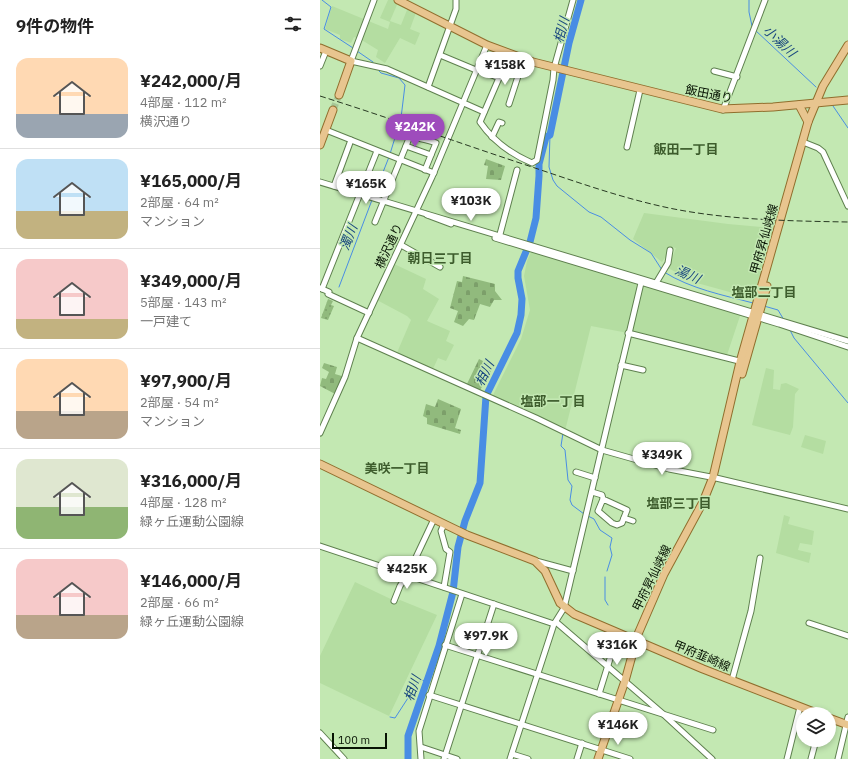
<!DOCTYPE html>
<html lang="ja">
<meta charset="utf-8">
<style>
:root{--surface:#fff;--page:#f6f6f6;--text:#222;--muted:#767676;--line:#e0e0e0;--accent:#9e4cbc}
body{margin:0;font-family:"IBM Plex Sans","Noto Sans JP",sans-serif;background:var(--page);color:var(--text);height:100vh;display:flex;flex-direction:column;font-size:15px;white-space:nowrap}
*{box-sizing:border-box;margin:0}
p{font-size:13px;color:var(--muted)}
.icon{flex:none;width:22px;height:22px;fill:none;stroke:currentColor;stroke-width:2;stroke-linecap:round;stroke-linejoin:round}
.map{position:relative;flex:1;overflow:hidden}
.panel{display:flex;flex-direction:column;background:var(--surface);width:320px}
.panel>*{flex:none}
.buttons{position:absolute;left:476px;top:707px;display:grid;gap:8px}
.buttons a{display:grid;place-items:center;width:40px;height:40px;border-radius:50%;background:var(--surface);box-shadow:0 2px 6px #0003;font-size:20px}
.scale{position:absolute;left:12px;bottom:10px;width:55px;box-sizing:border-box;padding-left:4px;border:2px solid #071303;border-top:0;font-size:11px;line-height:14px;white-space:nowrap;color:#071303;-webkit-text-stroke:3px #c3e8b2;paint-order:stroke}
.price{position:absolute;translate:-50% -34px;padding:0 9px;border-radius:14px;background:#fff;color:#222;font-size:13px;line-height:26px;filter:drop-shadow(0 1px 2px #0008)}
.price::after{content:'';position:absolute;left:50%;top:24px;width:12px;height:9px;margin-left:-6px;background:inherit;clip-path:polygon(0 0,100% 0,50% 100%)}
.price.current{background:var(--accent);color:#fff}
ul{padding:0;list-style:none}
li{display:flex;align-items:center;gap:12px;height:100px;padding:0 16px}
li+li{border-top:1px solid var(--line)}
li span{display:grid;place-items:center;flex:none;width:112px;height:80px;border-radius:12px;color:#555}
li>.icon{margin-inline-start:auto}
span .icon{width:48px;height:48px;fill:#fffc;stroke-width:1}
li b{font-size:17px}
h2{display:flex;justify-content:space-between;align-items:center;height:48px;padding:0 16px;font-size:17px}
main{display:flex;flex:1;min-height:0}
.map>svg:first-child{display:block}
.built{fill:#b4dda1}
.grass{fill:url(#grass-dots)}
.cemetery{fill:url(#cemetery-stones)}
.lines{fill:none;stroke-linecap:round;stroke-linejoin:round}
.stream{stroke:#498de4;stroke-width:1}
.river{stroke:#498de4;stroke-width:7}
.major-tunnel{stroke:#a7c898;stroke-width:7;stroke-dasharray:7 3.5;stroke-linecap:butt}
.minor-casing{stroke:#5f804f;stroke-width:7}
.major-casing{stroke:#906e2d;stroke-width:9}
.minor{stroke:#fff;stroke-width:5}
.major{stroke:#e8c58f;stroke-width:7}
.rail{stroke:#283922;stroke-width:1;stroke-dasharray:6 3;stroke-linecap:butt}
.labels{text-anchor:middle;stroke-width:3;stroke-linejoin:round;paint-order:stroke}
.street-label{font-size:12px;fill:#071303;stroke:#c3e8b2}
.water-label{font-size:13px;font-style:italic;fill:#19477f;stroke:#c3e8b2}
.neighbourhood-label{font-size:13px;font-weight:bold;fill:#3d5c2c;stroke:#c3e8b2}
</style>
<main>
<section class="panel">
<h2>9件の物件<svg class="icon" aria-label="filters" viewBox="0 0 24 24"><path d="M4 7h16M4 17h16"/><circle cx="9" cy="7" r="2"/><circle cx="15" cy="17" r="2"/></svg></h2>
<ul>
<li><span style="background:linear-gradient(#ffd9b3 70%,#9aa5b1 0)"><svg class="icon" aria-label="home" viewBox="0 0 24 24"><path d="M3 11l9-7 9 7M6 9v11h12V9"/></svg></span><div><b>¥242,000/月</b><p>4部屋 · 112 m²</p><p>横沢通り</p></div></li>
<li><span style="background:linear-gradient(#bfe0f5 65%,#c2b280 0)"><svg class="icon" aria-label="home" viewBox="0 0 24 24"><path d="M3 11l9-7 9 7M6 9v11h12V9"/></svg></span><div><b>¥165,000/月</b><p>2部屋 · 64 m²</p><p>マンション</p></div></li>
<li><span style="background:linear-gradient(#f6c9c9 75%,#c2b280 0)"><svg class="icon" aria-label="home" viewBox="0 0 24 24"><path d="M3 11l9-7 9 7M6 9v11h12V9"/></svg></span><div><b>¥349,000/月</b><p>5部屋 · 143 m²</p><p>一戸建て</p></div></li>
<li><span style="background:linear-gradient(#ffd9b3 65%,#b9a48a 0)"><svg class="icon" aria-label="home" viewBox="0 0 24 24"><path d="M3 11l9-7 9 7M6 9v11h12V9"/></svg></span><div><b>¥97,900/月</b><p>2部屋 · 54 m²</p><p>マンション</p></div></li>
<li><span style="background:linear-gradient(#dfe7d0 60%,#8fb573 0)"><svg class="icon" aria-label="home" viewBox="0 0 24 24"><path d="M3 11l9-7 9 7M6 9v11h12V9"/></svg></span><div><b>¥316,000/月</b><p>4部屋 · 128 m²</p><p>緑ヶ丘運動公園線</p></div></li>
<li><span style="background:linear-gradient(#f6c9c9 70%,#b9a48a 0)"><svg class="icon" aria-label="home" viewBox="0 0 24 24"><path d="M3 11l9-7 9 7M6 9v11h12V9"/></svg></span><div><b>¥146,000/月</b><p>2部屋 · 66 m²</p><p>緑ヶ丘運動公園線</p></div></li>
</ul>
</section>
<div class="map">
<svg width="528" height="759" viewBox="0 0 528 759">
<defs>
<pattern id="grass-dots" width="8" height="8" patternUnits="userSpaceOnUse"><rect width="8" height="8" fill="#91ba7d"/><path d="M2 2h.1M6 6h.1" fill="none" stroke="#7c9f6a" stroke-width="1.8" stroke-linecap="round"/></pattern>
<pattern id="cemetery-stones" width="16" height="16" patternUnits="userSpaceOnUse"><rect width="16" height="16" fill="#91ba7d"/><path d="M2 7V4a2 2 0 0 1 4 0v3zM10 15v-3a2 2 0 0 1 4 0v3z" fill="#7c9f6a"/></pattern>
</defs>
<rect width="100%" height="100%" fill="#c3e8b2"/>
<g class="built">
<path d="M68 0H79L70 21 81 25 89 5 97 10 90 29 100 33 95 45 80 38 65 63 56 57 58 50 40 39 34 37 31 43 20 39V35L5 29 12 6 68 29 70 22 60 18Z"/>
<path d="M324 213 408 224 454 228 437 291 430 296H424L377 283 348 268 356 248 352 247 342 262 313 239Z"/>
<path d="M211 252 421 313 406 358 308 333 271 326 245 431 172 397 201 339 210 310 204 276 207 261Z"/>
<path d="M72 263 106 279 103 289 119 299 107 321 130 331 126 341 134 345 126 361 118 358 112 371 76 355 91 320 87 316 55 299Z"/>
<path d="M446 368 454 370 453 389 460 390 461 384 466 383 479 389 475 394 473 427 470 435 432 425Z"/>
<path d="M485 435 506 441 503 454 481 447Z"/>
<path d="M464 515 470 517 468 524 494 531 492 545 480 543 478 550 491 553 489 563 456 553Z"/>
<path d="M35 582 77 602 80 600 117 615 69 716 0 683V656Z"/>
</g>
<path class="grass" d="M8 299 13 301 11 305 14 306 8 320 1 318Z"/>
<g class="cemetery">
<path d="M166 159 185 166 181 180 166 179 168 166 164 165Z"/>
<path d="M143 276 175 284V291L182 300H174L170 307 160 304 154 320 149 319 143 326 134 322 138 311 130 308 137 281 142 282Z"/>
<path d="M159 359 169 364 167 368 171 371 159 392 146 386Z"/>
<path d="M4 363 17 367 15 374 25 377 17 395 0 386 2 378 6 379 9 372 2 368Z"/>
<path d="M118 399 141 409 135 428 141 430 140 434 107 424V418L103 416 106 404 115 407Z"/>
</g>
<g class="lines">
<g class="stream">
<path d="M2 0 11 7 4 29 33 48"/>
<path d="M429 0V12L432 26"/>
<path d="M435 30 496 87"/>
<path d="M37 51 53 62"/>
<path d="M59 71 61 73 79 78 85 85 81 118 70 154"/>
<path d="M513 106 528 128"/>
<path d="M230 135 229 167 233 180 237 186 269 212 281 217 310 240 331 253 342 270"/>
<path d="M54 195 69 157"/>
<path d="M344 272C371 289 403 295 433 303"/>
<path d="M19 287 52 200"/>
<path d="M444 306 458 310 464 320"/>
<path d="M470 330 474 338 528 403"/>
<path d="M243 433 241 446 245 450 248 480 252 486 250 500 252 505 264 514"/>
<path d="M268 516 274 519 280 530 292 538 290 547 292 555 287 571"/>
<path d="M285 577V600L288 605"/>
<path d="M70 717 75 718 99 681 107 680"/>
</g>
<path class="river" d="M88 759V736L119 646 133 592 138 547 145 521 160 483 166 396 197 333 201 315 202 299 198 278V271L210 242 216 218 219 176V164L226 137 230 135 249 43 261 0"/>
<path class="major-tunnel" d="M13 110 19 95"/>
<defs>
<g id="minor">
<path d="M54 0 31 61 67 69 164 112"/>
<path d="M120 55 156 70"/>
<path d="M0 66 6 51"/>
<path d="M157 69 179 78 160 122C173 141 191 154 212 163L217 160 233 80 234 68 253 0"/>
<path d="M394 71 417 77"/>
<path d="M108 87 136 9V0"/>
<path d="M189 104 201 67 195 65 197 57"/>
<path d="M403 110 445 0"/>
<path d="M6 130 114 173"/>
<path d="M172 137 179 122 182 123"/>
<path d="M483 142 498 148 503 152 528 206"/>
<path d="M86 146 111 155 105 170"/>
<path d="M307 147 320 90"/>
<path d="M0 182 528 341"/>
<path d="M14 186 31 140"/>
<path d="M107 215 131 224"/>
<path d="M55 222 90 136C99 139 107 139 116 143L111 155"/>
<path d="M175 238 459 324 528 347"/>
<path d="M179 238 197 170"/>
<path d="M81 245 120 267"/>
<path d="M336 283 348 263 350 250"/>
<path d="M0 288 9 292 8 294 49 313"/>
<path d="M2 289 57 151"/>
<path d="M308 333 423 362"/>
<path d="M37 338 216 418 282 450 349 469 396 478 528 509"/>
<path d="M301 365 323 370"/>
<path d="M0 433 25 377 37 338 112 177 167 45"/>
<path d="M256 472 275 478"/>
<path d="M272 492 282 495 283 499 307 510 302 523 297 525 292 523 278 511 283 499"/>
<path d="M304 518 313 521"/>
<path d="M124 524 121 531 126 549 130 552 124 587"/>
<path d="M0 546 234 624"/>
<path d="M216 561 253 571"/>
<path d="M74 601 80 586 89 572 114 519"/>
<path d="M236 622 343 714 392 759"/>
<path d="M489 623 528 636"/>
<path d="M125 645 393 730"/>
<path d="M412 680 431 611 440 558"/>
<path d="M279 694 298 633"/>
<path d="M109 695 310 759"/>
<path d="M0 733 24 759"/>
<path d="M101 747 137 759"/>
<path d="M192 754 208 759"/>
<path d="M101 759 99 731 142 594"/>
<path d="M124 759 174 604"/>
<path d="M190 759 234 624 244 608 321 283"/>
<path d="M257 759 262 743"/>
<path d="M467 759 480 707"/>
<path d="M491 759 496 740"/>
<path d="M518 759 528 717"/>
</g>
<g id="major">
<path d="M78 0 167 45 213 62 402 109 453 107 528 100"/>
<path d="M0 48 31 61 19 95"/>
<path d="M479 105 488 122"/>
<path d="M0 145 13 110"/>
<path d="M422 374 447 286"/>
<path d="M0 464 147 535 215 561 225 571 240 603 254 614 383 669 499 714"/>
<path d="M509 718 528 725"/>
<path d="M278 759 305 681 318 634 344 574 383 502 393 477 420 362 488 122 503 86 528 45"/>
</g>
</defs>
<use href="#minor" class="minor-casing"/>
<use href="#major" class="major-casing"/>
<use href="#minor" class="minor"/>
<use href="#major" class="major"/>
<path class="rail" d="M0 96C70 118 139 143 209 166 257 182 304 199 354 209 411 220 470 221 528 222"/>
</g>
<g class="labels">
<g class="street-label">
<text transform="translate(389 94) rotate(11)" y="4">飯田通り</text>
<text transform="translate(444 239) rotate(-74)" y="4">甲府昇仙峡線</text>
<text transform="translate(69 246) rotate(-65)" y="4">横沢通り</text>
<text transform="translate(332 578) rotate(-64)" y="4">甲府昇仙峡線</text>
<text transform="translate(382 656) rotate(23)" y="4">甲府韮崎線</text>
</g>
<g class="water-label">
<text transform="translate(241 30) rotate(-75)" y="5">相川</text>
<text transform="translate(460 41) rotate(43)" y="5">小湯川</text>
<text transform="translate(28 237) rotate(-69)" y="5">濁川</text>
<text transform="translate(368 274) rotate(24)" y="5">湯川</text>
<text transform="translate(164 373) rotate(-64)" y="5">相川</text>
<text transform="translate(92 688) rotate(-71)" y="5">相川</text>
</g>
<g class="neighbourhood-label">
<text x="366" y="154">飯田一丁目</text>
<text x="120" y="263">朝日三丁目</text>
<text x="444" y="297">塩部二丁目</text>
<text x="233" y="406">塩部一丁目</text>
<text x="77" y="473">美咲一丁目</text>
<text x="359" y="508">塩部三丁目</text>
</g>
</g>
</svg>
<div class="buttons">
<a><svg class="icon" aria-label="layers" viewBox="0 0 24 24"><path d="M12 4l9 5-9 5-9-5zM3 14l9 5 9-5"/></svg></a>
</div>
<div class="scale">100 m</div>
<b class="price" style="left:185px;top:86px">¥158K</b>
<b class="price current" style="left:95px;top:148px">¥242K</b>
<b class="price" style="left:46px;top:205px">¥165K</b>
<b class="price" style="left:151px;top:222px">¥103K</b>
<b class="price" style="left:342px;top:476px">¥349K</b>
<b class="price" style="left:87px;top:590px">¥425K</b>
<b class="price" style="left:166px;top:657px">¥97.9K</b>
<b class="price" style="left:297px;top:666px">¥316K</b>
<b class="price" style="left:298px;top:746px">¥146K</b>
</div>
</main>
